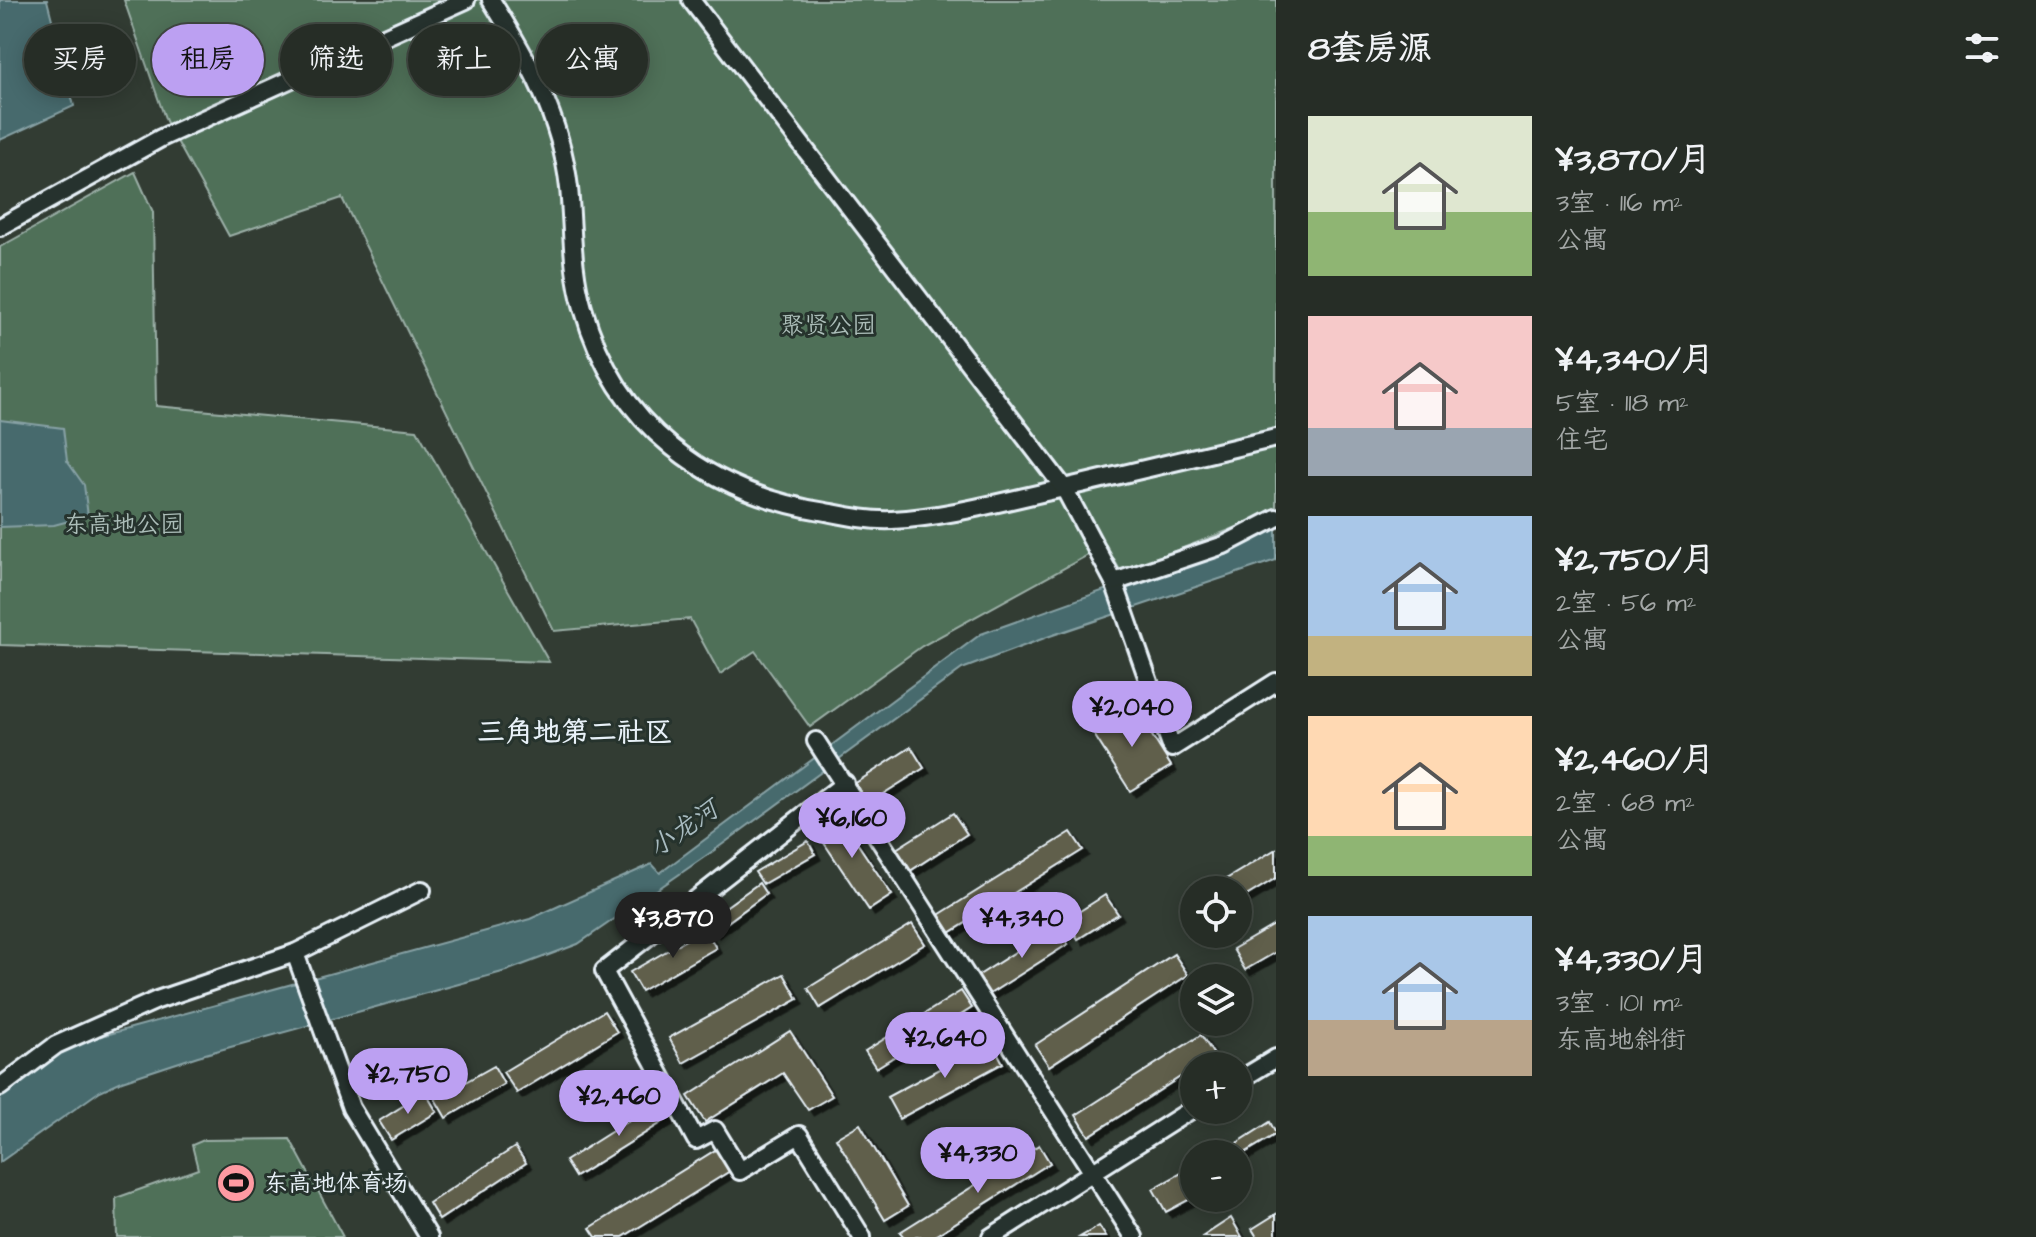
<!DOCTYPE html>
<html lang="zh">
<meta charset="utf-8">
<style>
:root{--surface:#262d26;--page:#323932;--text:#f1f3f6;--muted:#a4a8a7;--line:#424943;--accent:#bca0f2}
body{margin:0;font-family:"Architects Daughter","LXGW WenKai TC",sans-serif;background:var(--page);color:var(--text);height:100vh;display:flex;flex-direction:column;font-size:30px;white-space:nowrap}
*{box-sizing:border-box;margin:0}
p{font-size:26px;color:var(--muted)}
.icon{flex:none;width:44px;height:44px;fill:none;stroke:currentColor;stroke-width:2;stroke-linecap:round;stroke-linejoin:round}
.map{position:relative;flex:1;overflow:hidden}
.sheet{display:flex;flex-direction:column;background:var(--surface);width:760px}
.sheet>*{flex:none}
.top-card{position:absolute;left:24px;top:24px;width:760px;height:72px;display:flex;gap:16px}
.tools{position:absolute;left:1180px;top:876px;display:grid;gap:16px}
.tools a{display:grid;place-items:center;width:72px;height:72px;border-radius:50%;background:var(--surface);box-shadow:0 4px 20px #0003,0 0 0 2px var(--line);font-size:40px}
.price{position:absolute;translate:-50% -68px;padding:0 18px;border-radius:28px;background:var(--accent);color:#111;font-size:26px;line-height:52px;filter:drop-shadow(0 2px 4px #0008)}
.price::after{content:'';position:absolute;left:50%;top:48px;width:24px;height:18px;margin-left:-12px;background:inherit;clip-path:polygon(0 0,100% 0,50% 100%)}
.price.selected{background:#222;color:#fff}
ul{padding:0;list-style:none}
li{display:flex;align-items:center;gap:24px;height:200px;padding:0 32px}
li span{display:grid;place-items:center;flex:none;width:224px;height:160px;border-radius:0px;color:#555}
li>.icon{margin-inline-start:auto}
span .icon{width:96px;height:96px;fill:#fffc;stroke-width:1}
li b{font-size:34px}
h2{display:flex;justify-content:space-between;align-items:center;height:96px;padding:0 32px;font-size:34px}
.pill{padding:0 28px;border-radius:36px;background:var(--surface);box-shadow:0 4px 20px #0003,0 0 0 2px var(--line);font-size:28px;line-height:72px}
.pill.selected{background:var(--accent);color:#111}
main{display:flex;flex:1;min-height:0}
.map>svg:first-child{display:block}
.green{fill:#4f6f58;stroke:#9cb0a8;stroke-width:2}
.water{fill:#476b6d;stroke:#87a1a5;stroke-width:2}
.building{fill:#615e4b;stroke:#e8f1f8;stroke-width:2;filter:url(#shadow)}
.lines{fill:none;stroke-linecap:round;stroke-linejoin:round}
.minor-casing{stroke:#e8f1f8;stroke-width:22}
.minor{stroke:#26332d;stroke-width:16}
.labels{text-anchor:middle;stroke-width:6;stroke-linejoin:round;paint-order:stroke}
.park-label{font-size:24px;fill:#abbdb8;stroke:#26332d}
.poi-label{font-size:24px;fill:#e8f1f8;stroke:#26332d;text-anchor:start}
.water-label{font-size:26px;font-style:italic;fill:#a8bbc0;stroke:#26332d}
.quarter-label{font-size:28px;font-weight:bold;fill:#e8f1f8;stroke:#26332d}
</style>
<main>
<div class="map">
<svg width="1276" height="1237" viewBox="0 0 1276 1237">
<defs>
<filter id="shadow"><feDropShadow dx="5.5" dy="5.5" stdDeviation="0" flood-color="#0009"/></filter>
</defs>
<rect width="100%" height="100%" fill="#323c33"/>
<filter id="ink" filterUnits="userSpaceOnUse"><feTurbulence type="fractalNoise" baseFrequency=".0125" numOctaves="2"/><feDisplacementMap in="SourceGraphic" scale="16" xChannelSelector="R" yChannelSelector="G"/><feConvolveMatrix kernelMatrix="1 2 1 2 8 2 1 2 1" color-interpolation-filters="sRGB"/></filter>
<g filter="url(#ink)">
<g class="green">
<path d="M124 0H1276V512L1121 572 1106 545 922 646 810 727 755 651 720 674 690 619 554 631 342 198 229 236 166 121Z"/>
<path d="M135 172 153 212 156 406 417 430 549 662 0 645V247Z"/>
<path d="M290 1139 343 1237H117L116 1198 198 1169 192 1145 204 1140Z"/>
</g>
<g class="water">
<path d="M0 0H47L74 106 0 140Z"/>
<path d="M0 420 63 428 67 461 84 485 88 516 54 525 0 527Z"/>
<path d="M1276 529V560L1050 636 962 669 716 849 578 944 506 971 198 1056 122 1081 100 1091 0 1162V1092L58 1048 530 919 652 864 660 873 981 634Z"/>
</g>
<g class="building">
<path d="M1134 707 1171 766 1130 791 1093 733Z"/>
<path d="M911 747 924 768 864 806 851 786Z"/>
<path d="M835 810 892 895 869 910 812 825Z"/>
<path d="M953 813 967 834 907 873 893 851Z"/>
<path d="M1071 832 1083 850 948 934 937 916Z"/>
<path d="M808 841 815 854 763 884 755 872Z"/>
<path d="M1276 849V878L1238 901V890H1208Z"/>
<path d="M759 883 766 894 714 932 706 921Z"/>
<path d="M1105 895 1118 914 1078 939 1066 920Z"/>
<path d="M912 924 925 944 820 1008 808 988Z"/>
<path d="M1276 924V952L1245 970 1233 949Z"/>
<path d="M1056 926 1068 944 988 995 976 977Z"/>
<path d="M705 929 716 948 641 991 630 972Z"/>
<path d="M1174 954 1188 975 1049 1066 1035 1045Z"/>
<path d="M784 974 798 999 683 1063 669 1038Z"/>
<path d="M961 991 972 1008 876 1068 865 1051Z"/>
<path d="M604 1011 617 1032 517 1093 503 1072Z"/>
<path d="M790 1031 832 1096 808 1110 783 1073 705 1122 688 1096Z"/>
<path d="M1201 1035 1214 1055 1089 1136 1076 1115Z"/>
<path d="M991 1041 1003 1063 899 1119 887 1097Z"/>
<path d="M494 1066 504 1084 446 1118 435 1099Z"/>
<path d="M425 1092 437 1112 391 1140 379 1121Z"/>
<path d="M663 1099 674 1115 575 1177 565 1161Z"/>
<path d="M1270 1122 1276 1134 1238 1157V1154H1220Z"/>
<path d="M860 1124 908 1206 885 1220 836 1138Z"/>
<path d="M1039 1145 1050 1163 933 1237H904L900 1232Z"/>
<path d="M515 1147 526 1163 439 1220 429 1203Z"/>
<path d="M717 1149 730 1171 623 1237H596L590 1228Z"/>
<path d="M1194 1166V1197L1166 1212 1153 1189Z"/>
<path d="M1276 1214V1237H1257L1252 1229Z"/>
<path d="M1231 1218 1242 1237H1202Z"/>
<path d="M1099 1226 1106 1237H1080Z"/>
</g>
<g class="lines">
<defs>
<g id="minor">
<path d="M491 0C528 59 561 117 569 188 573 228 571 268 583 308 616 426 707 493 826 512 847 516 870 521 892 520 949 517 1008 500 1064 488L1114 582 1172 748 1276 682"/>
<path d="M691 0 1064 488 1276 438"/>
<path d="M0 227 161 138 466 0"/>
<path d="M1114 582 1224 545 1276 518"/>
<path d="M816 741 1134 1237"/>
<path d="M845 783 604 971 696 1140 715 1130 740 1171 799 1135 862 1237"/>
<path d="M295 953 351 1108 429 1237"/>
<path d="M1238 1081 1276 1058"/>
<path d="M0 1087 56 1045 157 1000 295 953 422 890"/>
<path d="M991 1237 1194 1108"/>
</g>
</defs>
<use href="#minor" class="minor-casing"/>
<use href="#minor" class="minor"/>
</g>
</g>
<defs>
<symbol id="stadium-disc" viewBox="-11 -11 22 22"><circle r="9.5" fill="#ff9aa2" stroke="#26332d"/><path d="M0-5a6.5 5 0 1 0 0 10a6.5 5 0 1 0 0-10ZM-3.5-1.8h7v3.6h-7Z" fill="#111"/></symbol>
</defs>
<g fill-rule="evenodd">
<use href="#stadium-disc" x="214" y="1161" width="44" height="44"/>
</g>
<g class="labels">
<g class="park-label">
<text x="828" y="333">聚贤公园</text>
<text x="124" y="532">东高地公园</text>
</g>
<g class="poi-label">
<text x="264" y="1191">东高地体育场</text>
</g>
<g class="water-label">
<text transform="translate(683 828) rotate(-35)" y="9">小龙河</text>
</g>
<g class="quarter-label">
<text x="575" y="741">三角地第二社区</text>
</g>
</g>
</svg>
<div class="tools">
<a><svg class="icon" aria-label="locate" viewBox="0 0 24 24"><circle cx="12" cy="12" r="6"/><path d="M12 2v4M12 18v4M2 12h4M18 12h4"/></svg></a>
<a><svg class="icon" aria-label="layers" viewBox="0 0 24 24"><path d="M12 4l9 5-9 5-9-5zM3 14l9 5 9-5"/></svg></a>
<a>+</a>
<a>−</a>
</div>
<b class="price" style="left:1132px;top:749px">¥2,040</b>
<b class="price" style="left:852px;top:860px">¥6,160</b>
<b class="price selected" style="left:673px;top:960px">¥3,870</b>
<b class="price" style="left:1022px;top:960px">¥4,340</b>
<b class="price" style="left:945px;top:1080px">¥2,640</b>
<b class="price" style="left:408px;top:1116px">¥2,750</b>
<b class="price" style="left:619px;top:1138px">¥2,460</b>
<b class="price" style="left:978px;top:1195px">¥4,330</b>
<div class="top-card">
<a class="pill">买房</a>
<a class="pill selected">租房</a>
<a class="pill">筛选</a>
<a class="pill">新上</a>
<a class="pill">公寓</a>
</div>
</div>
<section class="sheet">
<h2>8套房源<svg class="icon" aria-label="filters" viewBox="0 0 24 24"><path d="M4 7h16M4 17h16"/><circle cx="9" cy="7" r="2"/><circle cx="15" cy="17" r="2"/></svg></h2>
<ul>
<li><span style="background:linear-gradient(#dfe7d0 60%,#8fb573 0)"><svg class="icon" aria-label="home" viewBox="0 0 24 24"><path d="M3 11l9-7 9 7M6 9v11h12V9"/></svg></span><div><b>¥3,870/月</b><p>3室 · 116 m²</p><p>公寓</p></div></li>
<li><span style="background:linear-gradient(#f6c9c9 70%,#9aa5b1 0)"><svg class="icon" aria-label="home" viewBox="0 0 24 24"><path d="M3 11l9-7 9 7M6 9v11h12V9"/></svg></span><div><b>¥4,340/月</b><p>5室 · 118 m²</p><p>住宅</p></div></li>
<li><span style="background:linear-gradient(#a9c7e8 75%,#c2b280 0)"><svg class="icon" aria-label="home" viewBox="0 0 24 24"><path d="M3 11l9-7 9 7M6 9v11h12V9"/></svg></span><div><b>¥2,750/月</b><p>2室 · 56 m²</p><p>公寓</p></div></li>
<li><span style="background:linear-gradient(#ffd9b3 75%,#8fb573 0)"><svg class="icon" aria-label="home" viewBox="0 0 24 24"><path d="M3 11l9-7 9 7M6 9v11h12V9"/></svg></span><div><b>¥2,460/月</b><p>2室 · 68 m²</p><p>公寓</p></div></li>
<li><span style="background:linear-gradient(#a9c7e8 65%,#b9a48a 0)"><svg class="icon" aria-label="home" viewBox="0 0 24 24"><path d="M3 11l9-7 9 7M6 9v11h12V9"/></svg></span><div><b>¥4,330/月</b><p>3室 · 101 m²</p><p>东高地斜街</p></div></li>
</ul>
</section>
</main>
